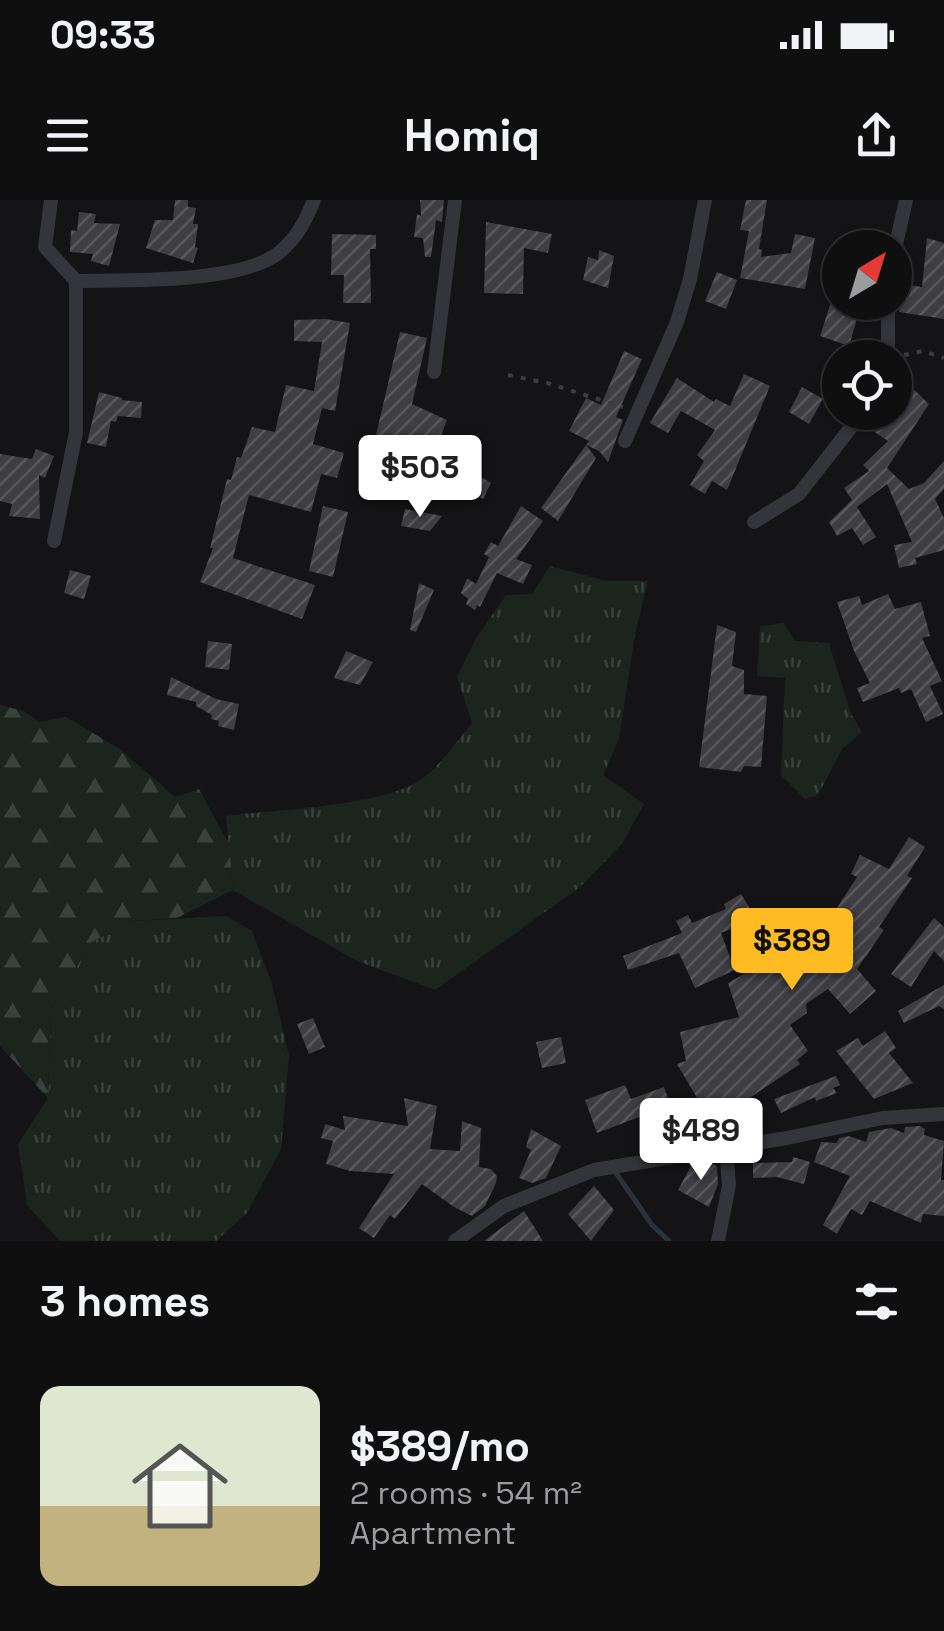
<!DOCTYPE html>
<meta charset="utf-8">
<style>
:root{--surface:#0f0f10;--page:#1d1d1e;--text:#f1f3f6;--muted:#9b9c9f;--line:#2f2f30;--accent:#fb2}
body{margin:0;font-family:"Space Grotesk",sans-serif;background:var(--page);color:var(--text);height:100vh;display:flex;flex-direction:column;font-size:38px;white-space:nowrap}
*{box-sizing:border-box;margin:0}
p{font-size:32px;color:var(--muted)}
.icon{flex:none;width:55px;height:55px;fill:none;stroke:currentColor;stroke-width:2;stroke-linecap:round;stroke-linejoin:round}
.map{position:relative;height:1041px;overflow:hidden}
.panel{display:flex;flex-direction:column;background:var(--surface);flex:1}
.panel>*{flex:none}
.needle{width:65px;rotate:38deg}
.buttons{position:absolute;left:822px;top:30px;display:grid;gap:20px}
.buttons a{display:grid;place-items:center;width:90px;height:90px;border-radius:50%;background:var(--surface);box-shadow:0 2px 8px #0004,0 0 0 2px var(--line);font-size:50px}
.price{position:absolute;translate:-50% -85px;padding:0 22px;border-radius:10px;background:#fff;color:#222;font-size:32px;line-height:65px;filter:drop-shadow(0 2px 5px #0008)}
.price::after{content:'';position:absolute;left:50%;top:60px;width:30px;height:22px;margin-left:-15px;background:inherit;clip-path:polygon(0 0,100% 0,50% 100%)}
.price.selected{background:var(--accent);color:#111}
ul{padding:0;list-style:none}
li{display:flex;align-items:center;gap:30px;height:250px;padding:0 40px}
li+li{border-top:2px solid var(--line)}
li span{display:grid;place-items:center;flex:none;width:280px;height:200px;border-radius:20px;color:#555}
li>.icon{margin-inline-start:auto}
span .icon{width:120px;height:120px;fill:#fffc;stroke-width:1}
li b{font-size:42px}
h2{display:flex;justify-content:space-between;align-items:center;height:120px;padding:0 40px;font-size:42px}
.status{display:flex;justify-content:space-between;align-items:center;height:70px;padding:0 50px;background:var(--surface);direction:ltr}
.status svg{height:28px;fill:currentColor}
header{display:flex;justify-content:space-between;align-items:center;height:130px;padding:0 40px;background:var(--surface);font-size:45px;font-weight:600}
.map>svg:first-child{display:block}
.grass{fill:url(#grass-tufts)}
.forest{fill:url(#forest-firs)}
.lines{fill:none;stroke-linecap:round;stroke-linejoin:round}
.stream{stroke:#29323a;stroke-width:5}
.building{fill:url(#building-hatch)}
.path{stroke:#3a3c42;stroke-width:4;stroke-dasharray:5 8;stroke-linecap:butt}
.minor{stroke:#34353b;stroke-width:14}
</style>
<div class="status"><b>09:33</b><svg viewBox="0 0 49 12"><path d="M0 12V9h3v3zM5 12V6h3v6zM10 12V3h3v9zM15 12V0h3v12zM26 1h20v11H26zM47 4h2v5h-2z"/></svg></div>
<header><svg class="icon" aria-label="menu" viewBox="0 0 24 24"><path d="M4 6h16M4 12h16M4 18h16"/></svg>Homiq<svg class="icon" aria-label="share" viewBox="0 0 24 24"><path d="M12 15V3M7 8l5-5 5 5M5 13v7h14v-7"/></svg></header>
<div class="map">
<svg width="944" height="1041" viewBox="0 0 944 1041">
<defs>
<pattern id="grass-tufts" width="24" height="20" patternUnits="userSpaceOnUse" patternTransform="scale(2.5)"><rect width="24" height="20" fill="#1b241d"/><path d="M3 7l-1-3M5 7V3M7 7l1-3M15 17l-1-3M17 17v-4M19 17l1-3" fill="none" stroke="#39413c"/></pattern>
<pattern id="forest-firs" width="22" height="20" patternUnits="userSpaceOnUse" patternTransform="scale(2.5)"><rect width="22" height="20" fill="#1b241d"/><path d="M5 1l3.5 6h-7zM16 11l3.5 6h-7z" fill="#39413c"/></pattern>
<pattern id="building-hatch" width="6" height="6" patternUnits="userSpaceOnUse" patternTransform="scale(2.5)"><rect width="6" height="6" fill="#3e3e43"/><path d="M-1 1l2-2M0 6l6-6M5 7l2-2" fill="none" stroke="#57575c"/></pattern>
</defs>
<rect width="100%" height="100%" fill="#141416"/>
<g class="grass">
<path d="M550 366 607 381H648L635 434 619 539 603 575 644 604 622 644 579 688 435 790 357 761 233 690 226 616C277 609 377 607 419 581 440 567 456 542 472 523L457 477 475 440 506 395 532 394Z"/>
<path d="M784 423 795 441 829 443 851 514 862 532 842 549 818 595 805 599 781 575 785 478 757 476 760 426Z"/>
<path d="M227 716 252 731 271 781 289 856 281 949 247 1013 216 1041H60L27 1005 18 944 48 898 51 808 92 742 131 721Z"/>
</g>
<path class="forest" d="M0 505 24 511 39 522 66 517 120 549 175 597 199 589 229 644 233 690 177 718 131 721 92 742 51 808 48 898 0 846Z"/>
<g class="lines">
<path class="stream" d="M614 970 652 1025 669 1041"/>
</g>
<g class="building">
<path d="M175 0H188V7L196 8 193 24H198L195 47 198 48 193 63 146 48 155 20H173Z"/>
<path d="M420 0H444L442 22 436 20 431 57H425L423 38 414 37 417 14 421 16Z"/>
<path d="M746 0H767L759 49 762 50 761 57 791 53 795 34 815 38 805 89 740 78 749 31 740 30Z"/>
<path d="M79 12 96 14 94 23 120 24 109 66 91 61 93 54 70 52 71 30 77 31Z"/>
<path d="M486 22 552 34 548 53 524 48 523 94 484 93Z"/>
<path d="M332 34 376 35V49H370L371 103H343L344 75H331Z"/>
<path d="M927 38 944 43V119L899 112 904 84 922 87Z"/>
<path d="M599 50 614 56 608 88 583 80 588 57 598 60Z"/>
<path d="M717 72 737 80 726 109 705 101Z"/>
<path d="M831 102H862L849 146 820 136Z"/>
<path d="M326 119 350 123 335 211 322 208 313 244 344 253 337 278 321 274 311 312 249 295 233 358 315 385 302 419 200 382 213 348H210L227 279 231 280 237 257 241 258 252 227 275 232 286 185 314 191 322 142 294 141V120Z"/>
<path d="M400 132 427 138 412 204 447 220 436 248 404 235 393 285 366 278Z"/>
<path d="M624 151 642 159 616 217 623 220 608 262 599 251 586 245 589 241 569 231 586 198 601 205Z"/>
<path d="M744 174 770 186 727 290 712 281 705 294 690 285 704 261 697 255 715 230 681 211 668 233 650 223 677 178 714 202 716 199 730 206Z"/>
<path d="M906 182 929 204 887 268 909 289 924 283 944 261V289L935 299 944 318V350L915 358 917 364 899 368 894 345 912 342 887 284 857 307 876 337 863 345 852 328 837 336 829 322 852 300 844 288 869 271 863 265 888 241 870 229 880 214 889 220 895 212Z"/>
<path d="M802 187 823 199 809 224 789 212Z"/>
<path d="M99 192 122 198V200L142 202 141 218 118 216 116 222 111 221 106 247 87 243Z"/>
<path d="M586 245 596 258 558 321 541 308Z"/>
<path d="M36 249 54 256 45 278 39 275 40 319 9 316 12 304 0 301V254L32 259Z"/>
<path d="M458 263 491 283 483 299 448 278Z"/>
<path d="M323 306 348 312 333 377 309 371Z"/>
<path d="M521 306 543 321 516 359 532 365 523 384 497 373 480 407 477 405 475 410 466 404 468 399 461 393 467 378 476 384 489 357 484 354 491 342 498 346Z"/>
<path d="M405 309 442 316 430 331 401 326Z"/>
<path d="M70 370 91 376 84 399 64 393Z"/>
<path d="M419 383 434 390 416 432 410 430Z"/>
<path d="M888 394 895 409 921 402 930 436 922 438 942 481 930 486 943 514 926 522 911 489 901 493 899 488 863 502 857 488 870 483 854 451 837 402 859 396 862 405Z"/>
<path d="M717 425 736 432 732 466 744 470V494L767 496 761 567 744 566 741 572 699 567Z"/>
<path d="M208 441 232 444 229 470 205 467Z"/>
<path d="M346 451 373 462 360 485 334 478Z"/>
<path d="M171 477 216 499 239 504 234 530 218 526 219 521 211 519 212 515 196 506V502L167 495Z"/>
<path d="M909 637 925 647 907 676 912 678 879 727 884 730 857 769 876 791 850 814 828 789 806 804 807 813 790 825 808 851 797 860 800 864 712 923 677 864 686 861 680 832 739 817 728 783 802 741 817 748 831 717 857 677 851 674 860 655 889 669Z"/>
<path d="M741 694 752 712 732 723 734 728 721 733 735 770 695 788 679 753 628 770 623 756 682 733 676 721 688 715 692 723 726 709 724 704Z"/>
<path d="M934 718 944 727V761L934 751 911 787 891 774Z"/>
<path d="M944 785V809L939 806 904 823 898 811Z"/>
<path d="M313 818 325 847 309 854 297 824Z"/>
<path d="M885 831 896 848 889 853 913 883 874 899 836 851 858 838 863 846Z"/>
<path d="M561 837 566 863 542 868 536 842Z"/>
<path d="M836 876 840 885 833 888 837 893 816 901 815 897 781 913 774 899Z"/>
<path d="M625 885 631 899 664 887 678 927 654 935 647 914 597 933 585 900Z"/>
<path d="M404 898 437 906 430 949 460 951 462 921 481 928 479 967 491 969 497 976 496 983 485 1006 472 1016 454 1007 422 984 395 1019 390 1015 374 1038 359 1028 394 974 350 971 326 964 333 941 321 938 325 924 345 930 343 916 408 926Z"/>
<path d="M920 926 925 929 924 935 944 941 941 980H944V1016L923 1014 921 1023 870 1001 862 1015 851 1009 837 1034 823 1025 850 976 814 962 821 942 837 943 839 938 849 936 866 942 869 932 891 928 904 933 905 927Z"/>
<path d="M531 929 561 946 546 978 532 983 519 978 531 950 526 947Z"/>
<path d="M793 957 810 962 804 984 777 977 753 978V963L792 962Z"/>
<path d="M709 962 717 966 718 984 709 1007 678 990 692 964Z"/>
<path d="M594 986 614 1010 591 1041 568 1014Z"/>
<path d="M524 1011 543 1041H484Z"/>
</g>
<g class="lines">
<g class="path">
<path d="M904 155 923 151 944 158"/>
<path d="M508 175 547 183 623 207"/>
</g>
<g class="minor">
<path d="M51 0 45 47 76 81V232L54 341"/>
<path d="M895 49 906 0"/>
<path d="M76 81C127 80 243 84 281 51 298 36 306 20 314 0"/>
<path d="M888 102V158"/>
<path d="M434 172 455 0"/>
<path d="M625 241 677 122 690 79 705 0"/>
<path d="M754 322 799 294 863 212"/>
<path d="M455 1041 504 1006 594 970 787 938 883 918 944 914"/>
<path d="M718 1041 729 985 726 948"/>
</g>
</g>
</svg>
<div class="buttons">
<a><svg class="needle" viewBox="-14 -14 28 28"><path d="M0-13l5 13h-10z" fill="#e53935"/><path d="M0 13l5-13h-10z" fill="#9b9c9f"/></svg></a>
<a><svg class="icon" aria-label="locate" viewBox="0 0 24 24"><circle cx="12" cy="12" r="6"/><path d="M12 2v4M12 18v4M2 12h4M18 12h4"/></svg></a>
</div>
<b class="price" style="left:420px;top:320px">$503</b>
<b class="price selected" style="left:792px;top:793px">$389</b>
<b class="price" style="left:701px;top:983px">$489</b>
</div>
<section class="panel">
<h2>3 homes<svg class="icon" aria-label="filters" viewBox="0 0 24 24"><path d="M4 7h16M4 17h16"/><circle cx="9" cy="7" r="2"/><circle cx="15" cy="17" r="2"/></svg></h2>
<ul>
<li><span style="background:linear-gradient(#dfe7d0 60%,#c2b280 0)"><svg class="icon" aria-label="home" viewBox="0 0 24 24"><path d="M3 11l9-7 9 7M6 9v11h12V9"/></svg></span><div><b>$389/mo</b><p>2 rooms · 54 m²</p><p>Apartment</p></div></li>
</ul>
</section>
